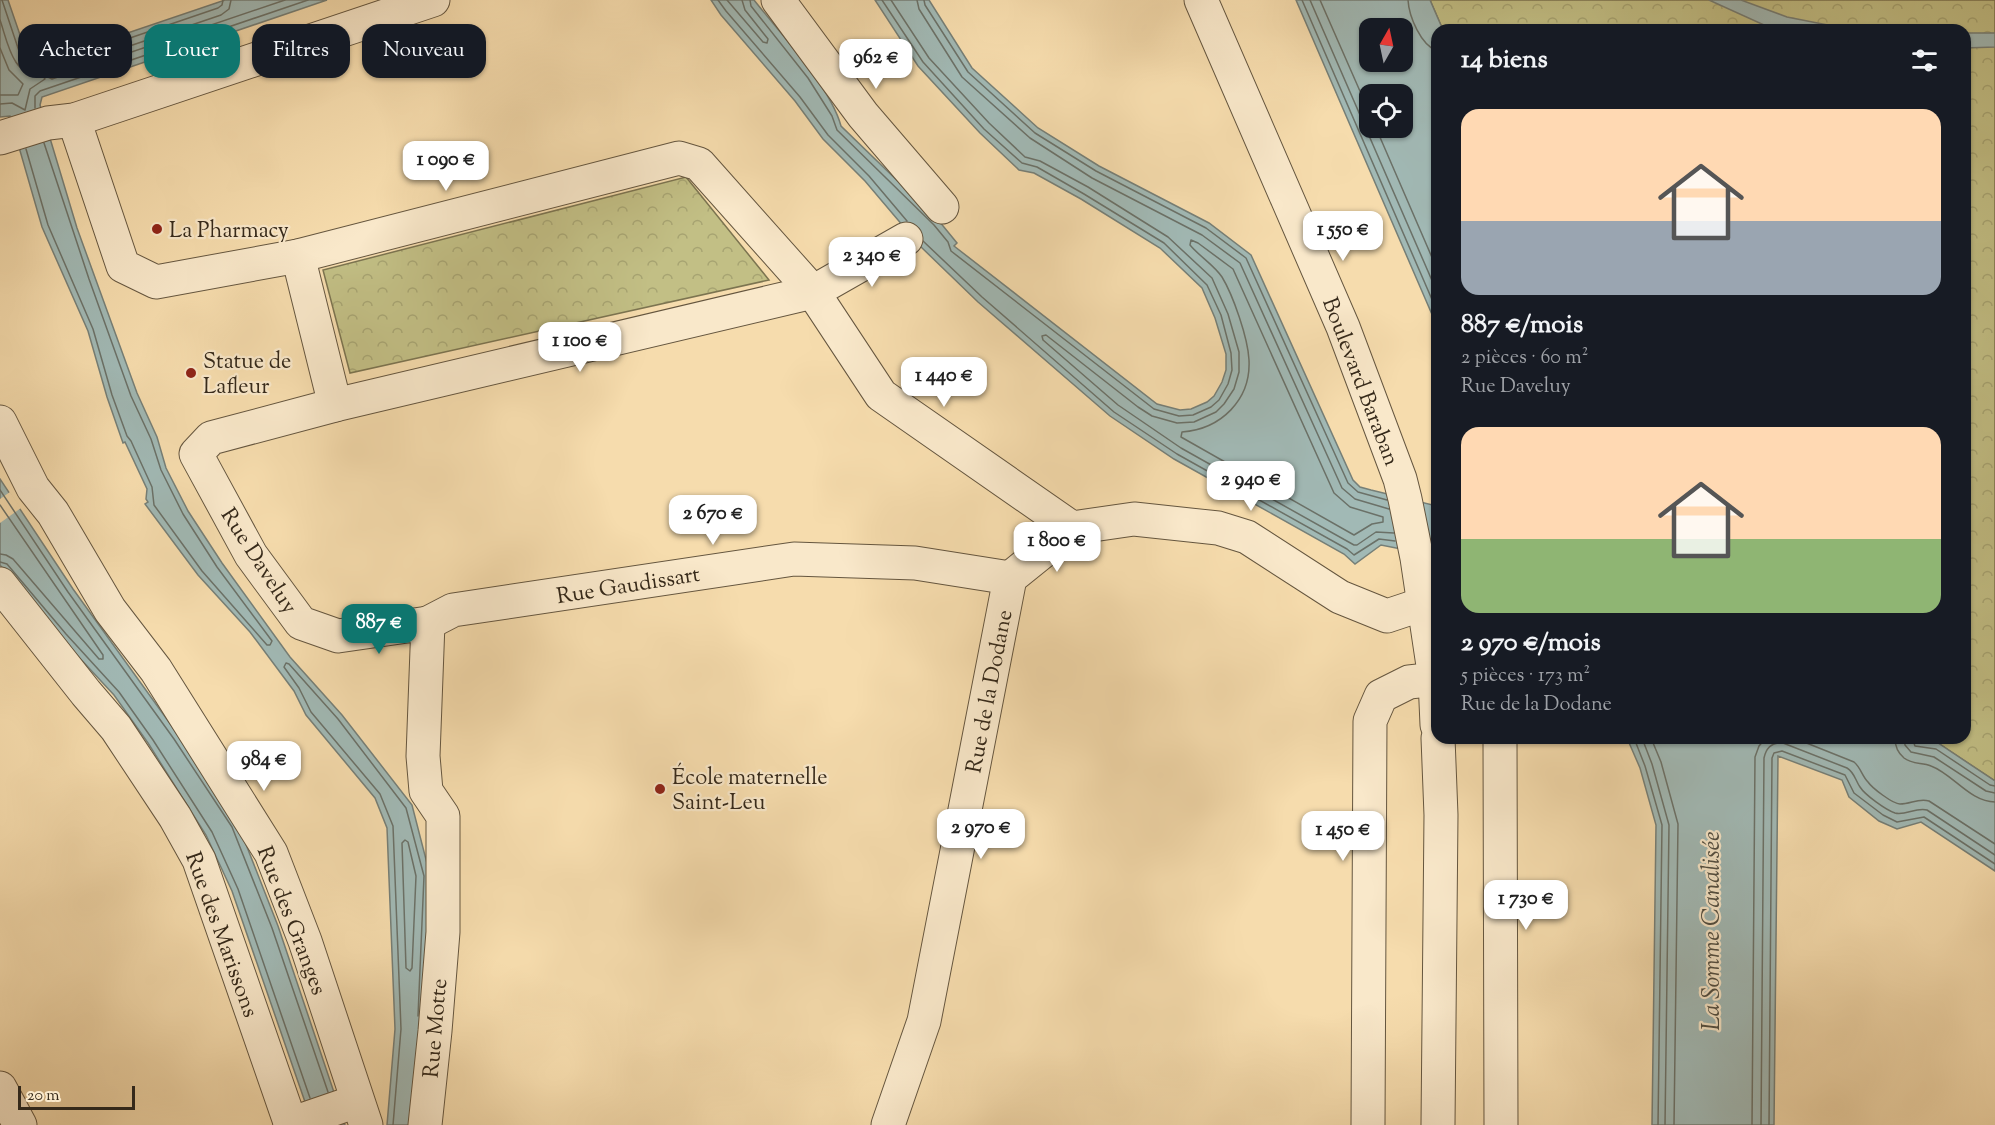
<!DOCTYPE html>
<html lang="fr">
<meta charset="utf-8">
<style>
:root{--surface:#171b24;--page:#242831;--text:#f1f3f6;--muted:#9ea1a6;--accent:#0f766e}
body{margin:0;font-family:"Sorts Mill Goudy",serif;background:var(--page);color:var(--text);height:100vh;display:flex;flex-direction:column;font-size:22px;white-space:nowrap}
*{box-sizing:border-box;margin:0}
p{font-size:20px;color:var(--muted)}
.icon{flex:none;width:33px;height:33px;fill:none;stroke:currentColor;stroke-width:2;stroke-linecap:round;stroke-linejoin:round}
.map{position:relative;flex:1;overflow:hidden}
.details{position:absolute;left:1431px;top:24px;width:540px;height:720px;display:flex;flex-direction:column;background:var(--surface);border-radius:18px;box-shadow:0 2px 4px #0004}
.details>*{flex:none}
.top-card{position:absolute;left:18px;top:24px;width:570px;height:54px;display:flex;gap:12px}
.needle{width:39px;rotate:9deg}
.fabs{position:absolute;left:1359px;top:18px;display:grid;gap:12px}
.fabs a{display:grid;place-items:center;width:54px;height:54px;border-radius:12px;background:var(--surface);box-shadow:0 2px 4px #0004;font-size:30px}
.scale{position:absolute;left:18px;bottom:15px;width:117px;box-sizing:border-box;padding-left:6px;border:3px solid #35291a;border-top:0;font-size:16px;line-height:21px;white-space:nowrap;color:#35291a;-webkit-text-stroke:4px #f9e8ca;paint-order:stroke}
.price{position:absolute;translate:-50% -51px;padding:0 14px;border-radius:12px;background:#fff;color:#222;font-size:20px;line-height:39px;filter:drop-shadow(0 2px 3px #0008)}
.price::after{content:'';position:absolute;left:50%;top:36px;width:18px;height:14px;margin-left:-9px;background:inherit;clip-path:polygon(0 0,100% 0,50% 100%)}
.price.active{background:var(--accent);color:#fff}
ul{padding:0;list-style:none}
li{display:grid;align-content:center;gap:12px;height:318px;padding:0 30px}
li span{display:grid;place-items:center;height:186px;border-radius:18px;color:#555}
li>.icon{margin-inline-start:auto}
span .icon{width:108px;height:108px;fill:#fffc;stroke-width:1}
li b{font-size:26px}
h2{display:flex;justify-content:space-between;align-items:center;height:72px;padding:0 30px;font-size:26px}
.chip{padding:0 21px;border-radius:18px;background:var(--surface);box-shadow:0 2px 4px #0004;font-size:21px;line-height:54px}
.chip.active{background:var(--accent);color:#fff}
.map>svg:first-child{display:block}
.park{fill:url(#park-crowns);stroke:#7c7450;stroke-width:1.5}
.water{fill:#a1b9b5;stroke:#767f77;stroke-width:1.5;fill-rule:evenodd}
.pier{fill:#f6dcad}
.lines{fill:none;stroke-linecap:round;stroke-linejoin:round}
.shore{stroke:#6b7168;stroke-width:1.5}
.minor-casing{stroke:#65563f;stroke-width:35}
.tertiary-casing{stroke:#65563f;stroke-width:35}
.minor{stroke:#f9e8ca;stroke-width:33}
.tertiary{stroke:#f9e8ca;stroke-width:33}
.poi-dot{fill:#8f2418;stroke:#f9e8ca;stroke-width:2}
.labels{text-anchor:middle;stroke-width:4.5;stroke-linejoin:round;paint-order:stroke}
.poi-label{font-size:22px;fill:#35291a;stroke:#f9e8ca;text-anchor:start}
.street-label{font-size:22px;fill:#35291a;stroke:#f9e8ca}
.water-label{font-size:24px;font-style:italic;fill:#504d41;stroke:#f9e8ca}
</style>
<div class="map">
<svg width="1995" height="1125" viewBox="0 0 1995 1125">
<defs>
<pattern id="park-crowns" width="20" height="18" patternUnits="userSpaceOnUse" patternTransform="scale(1.5)"><rect width="20" height="18" fill="#c2bf85"/><path d="M2 6a3 3 0 1 1 6 0M12 15a3 3 0 1 1 6 0" fill="none" stroke="#a7a472"/></pattern>
</defs>
<rect width="100%" height="100%" fill="#f6dcad"/>
<filter id="stains"><feTurbulence type="fractalNoise" baseFrequency=".00333" numOctaves="4"/><feColorMatrix values="0 0 0 0 .2 0 0 0 0 .09 0 0 0 0 .02 0 0 0 .5 -.17"/></filter>
<radialGradient id="worn" r=".72"><stop offset=".6" stop-color="#630" stop-opacity="0"/><stop offset="1" stop-color="#630" stop-opacity=".3"/></radialGradient>
<g class="park">
<path d="M1430 0H1995V781L1938 743 1921 742 1910 738H1965V30H1443Z"/>
<path d="M686 177 769 280 350 373 323 270Z"/>
</g>
<g class="water">
<path d="M0 0H8L28 58 33 62 39 63 225 0H327L42 97 40 105 77 228 137 393 157 437 166 468 188 511 222 563 290 657 342 715 412 805 430 875 419 1125H387L395 1029 387 828 375 798 306 715 294 691 250 632 198 575 145 504 148 502 146 499 147 489 125 442 123 443 107 397 88 331 42 227 10 116 0 117Z"/>
<path d="M711 0H754C780 33 830 86 841 126L939 221 957 243 954 246 1157 404 1180 410 1191 409 1207 402 1214 396 1222 382 1226 370V354L1215 318 1202 288 1160 248 1081 199 1034 173 1019 170 980 133 918 66 875 0H929L972 68 1038 128 1099 166 1209 223 1251 255 1353 480 1360 487 1371 490 1437 506V556L1381 545 1355 564 1344 554 1174 459 1110 416 978 302 920 246 865 181 823 139 795 101 721 15Z"/>
<path d="M1296 0H1430L1443 30H1437V326ZM1370 28H1402V62H1370ZM1370 94H1402V128H1370Z"/>
<path d="M1709 0H1741L1787 17 1853 30H1775Z"/>
<path d="M1965 33H1995V47L1965 48Z"/>
<path d="M0 479 73 589 179 736 238 824 278 926 345 1125H313L232 891 206 835 148 743 114 695 61 638 0 565Z"/>
<path d="M1627 738H1910L1921 742 1938 743 1995 781V871L1921 822 1897 829 1879 821 1849 797 1842 780 1778 756 1774 1125H1652L1656 825 1640 768Z"/>
</g>
<path class="pier" d="M10 492 21 508 0 523V499Z"/>
<g class="lines">
<g class="shore">
<path d="M2 0 21 57 29 67 39 69 218 8 222 5 223 0"/>
<path d="M231 0 229 9 221 15 50 73 48 77 52 79 285 0"/>
<path d="M718 0 726 11 800 97 828 135 869 176 907 221"/>
<path d="M727 0 763 42 767 43 768 39 745 10 742 0"/>
<path d="M750 0 751 6 808 78 832 116 837 130 934 225 948 242 951 251 1154 409 1179 416 1193 415 1211 407 1219 400 1228 384 1232 370 1231 353 1221 315 1207 285 1164 243 1084 194 1037 167 1022 163 984 129 923 62 882 0"/>
<path d="M891 0 929 58 989 123 1025 157 1040 161 1088 187 1168 237 1212 278 1228 314 1239 352V372L1234 389 1224 404 1216 412 1194 422 1177 423 1152 416 1138 407 1046 335 1042 336 1043 340 1118 405 1181 448 1354 545H1357L1376 532 1394 533"/>
<path d="M917 0 919 9 962 77 1030 138 1092 178 1202 235 1240 263 1342 488 1355 499 1389 509"/>
<path d="M924 0 925 5 968 72 1035 133 1096 171 1206 228 1246 258 1348 483 1358 492 1387 500"/>
<path d="M1302 0 1437 311"/>
<path d="M1310 0 1437 292"/>
<path d="M1320 0 1370 114"/>
<path d="M1408 0C1409 17 1421 45 1437 51"/>
<path d="M0 20C8 43 12 77 43 76L45 79 30 89 25 110 12 103 0 104"/>
<path d="M0 48 9 70 23 84 18 95H0"/>
<path d="M35 108V96L40 91 308 0"/>
<path d="M1376 128 1437 269"/>
<path d="M26 149 48 225 93 329 112 395 127 436 131 441 152 487 154 505 202 571 267 645H270L272 641 217 567 183 514 161 470 151 439 131 396 89 279 44 143"/>
<path d="M1191 240 1198 243 1233 269 1334 493 1350 507 1383 517V522L1372 524 1354 535 1181 437 1182 432C1221 429 1251 400 1249 360 1248 338 1233 295 1222 277 1214 265 1199 256 1190 245Z"/>
<path d="M923 241 982 297 1114 412 1177 454 1347 549 1354 555 1379 539 1395 541"/>
<path d="M0 490 68 592 174 739 232 827 272 928 328 1092"/>
<path d="M0 505 103 655V659H99L13 559 6 555 0 554"/>
<path d="M0 562 7 564 66 634 119 692 153 740 212 832 238 889 310 1098"/>
<path d="M1634 738 1645 766 1662 825 1658 1125"/>
<path d="M1642 738 1652 764 1669 825 1665 1125"/>
<path d="M1651 738 1661 762 1678 824 1674 1125"/>
<path d="M1794 738 1854 762C1861 768 1862 776 1868 782 1872 788 1893 804 1900 804 1911 804 1918 798 1929 801L1995 844"/>
<path d="M1895 738C1895 746 1898 753 1904 758 1913 765 1922 762 1931 766 1953 774 1970 802 1995 802"/>
<path d="M1904 738 1905 745 1911 752 1934 757 1986 791 1995 793"/>
<path d="M1912 738 1915 746 1936 749 1990 785 1995 786"/>
<path d="M405 840 408 842 416 876 412 968 410 971 406 968 402 843Z"/>
<path d="M393 1125 401 1029 393 826 380 794 311 712 299 688 284 667 286 663 289 664 338 719 406 808 424 876 418 1016"/>
<path d="M1752 1125 1755 757 1759 746 1766 738"/>
<path d="M1761 1125 1764 758C1766 748 1772 742 1783 743L1847 768C1855 773 1855 780 1860 787 1865 795 1886 810 1895 813 1905 816 1916 807 1927 810L1995 855"/>
<path d="M1769 1125 1772 758 1774 753 1782 751 1845 775 1854 793 1883 815 1897 822 1924 817 1995 864"/>
</g>
<defs>
<g id="minor">
<path d="M778 0 863 115 942 207"/>
<path d="M74 120 123 266 156 282 298 256 679 158 699 164 813 292 881 395 1072 528 1134 519 1218 528 1247 537 1340 597 1387 616 1423 604"/>
<path d="M0 138 48 123 74 120 433 0"/>
<path d="M298 256 335 405 211 438 196 454 251 555 301 623 338 636 428 623 423 756 426 791 443 816V932L435 1031 425 1125"/>
<path d="M335 405 813 292 906 239"/>
<path d="M0 422 33 488 53 513 110 610 156 670 271 853 305 941 366 1125"/>
<path d="M0 584 86 693 116 728 175 817 199 860 291 1125"/>
<path d="M428 623 453 610 794 559 915 563 1010 578"/>
<path d="M1500 738 1501 1125"/>
<path d="M0 1088 20 1125"/>
<path d="M290 1124 357 1101"/>
<path d="M888 1125 924 1021 1010 578 1072 528"/>
<path d="M1368 1125 1370 721 1381 696 1409 682 1437 679"/>
</g>
<g id="tertiary">
<path d="M1201 0 1343 327 1400 479 1405 499 1417 558 1435 679 1437 725"/>
<path d="M1438 738 1441 815 1438 1125"/>
</g>
</defs>
<use href="#minor" class="minor-casing"/>
<use href="#tertiary" class="tertiary-casing"/>
<use href="#minor" class="minor"/>
<use href="#tertiary" class="tertiary"/>
</g>
<g class="poi-dot">
<circle cx="157" cy="229" r="6"/>
<circle cx="191" cy="373" r="6"/>
<circle cx="660" cy="789" r="6"/>
</g>
<g class="labels">
<g class="poi-label">
<text x="169" y="237">La Pharmacy</text>
<text x="203" y="368">Statue de<tspan x="203" dy="25">Lafleur</tspan></text>
<text x="672" y="784">École maternelle<tspan x="672" dy="25">Saint-Leu</tspan></text>
</g>
<g class="street-label">
<text transform="translate(1362 381) rotate(69)" y="8">Boulevard Baraban</text>
<text transform="translate(260 560) rotate(57)" y="8">Rue Daveluy</text>
<text transform="translate(628 584) rotate(-9)" y="8">Rue Gaudissart</text>
<text transform="translate(988 691) rotate(-79)" y="8">Rue de la Dodane</text>
<text transform="translate(293 920) rotate(69)" y="8">Rue des Granges</text>
<text transform="translate(223 934) rotate(70)" y="8">Rue des Marissons</text>
<text transform="translate(434 1028) rotate(-85)" y="8">Rue Motte</text>
</g>
<g class="water-label">
<text transform="translate(1711 931) rotate(-90)" y="8">La Somme Canalisée</text>
</g>
</g>
<rect width="100%" height="100%" filter="url(#stains)"/>
<rect width="100%" height="100%" fill="url(#worn)"/>
</svg>
<div class="fabs">
<a><svg class="needle" viewBox="-14 -14 28 28"><path d="M0-13l5 13h-10z" fill="#e53935"/><path d="M0 13l5-13h-10z" fill="#9ea1a6"/></svg></a>
<a><svg class="icon" aria-label="locate" viewBox="0 0 24 24"><circle cx="12" cy="12" r="6"/><path d="M12 2v4M12 18v4M2 12h4M18 12h4"/></svg></a>
</div>
<div class="scale">20 m</div>
<b class="price" style="left:876px;top:90px">962 €</b>
<b class="price" style="left:446px;top:192px">1 090 €</b>
<b class="price" style="left:1343px;top:262px">1 550 €</b>
<b class="price" style="left:872px;top:288px">2 340 €</b>
<b class="price" style="left:580px;top:373px">1 100 €</b>
<b class="price" style="left:944px;top:408px">1 440 €</b>
<b class="price" style="left:1251px;top:512px">2 940 €</b>
<b class="price" style="left:713px;top:546px">2 670 €</b>
<b class="price" style="left:1057px;top:573px">1 800 €</b>
<b class="price active" style="left:379px;top:655px">887 €</b>
<b class="price" style="left:264px;top:792px">984 €</b>
<b class="price" style="left:981px;top:860px">2 970 €</b>
<b class="price" style="left:1343px;top:862px">1 450 €</b>
<b class="price" style="left:1526px;top:931px">1 730 €</b>
<div class="top-card">
<a class="chip">Acheter</a>
<a class="chip active">Louer</a>
<a class="chip">Filtres</a>
<a class="chip">Nouveau</a>
</div>
<section class="details">
<h2>14 biens<svg class="icon" aria-label="filters" viewBox="0 0 24 24"><path d="M4 7h16M4 17h16"/><circle cx="9" cy="7" r="2"/><circle cx="15" cy="17" r="2"/></svg></h2>
<ul>
<li><span style="background:linear-gradient(#ffd9b3 60%,#9aa5b1 0)"><svg class="icon" aria-label="home" viewBox="0 0 24 24"><path d="M3 11l9-7 9 7M6 9v11h12V9"/></svg></span><div><b>887 €/mois</b><p>2 pièces · 60 m²</p><p>Rue Daveluy</p></div></li>
<li><span style="background:linear-gradient(#ffd9b3 60%,#8fb573 0)"><svg class="icon" aria-label="home" viewBox="0 0 24 24"><path d="M3 11l9-7 9 7M6 9v11h12V9"/></svg></span><div><b>2 970 €/mois</b><p>5 pièces · 173 m²</p><p>Rue de la Dodane</p></div></li>
</ul>
</section>
</div>
